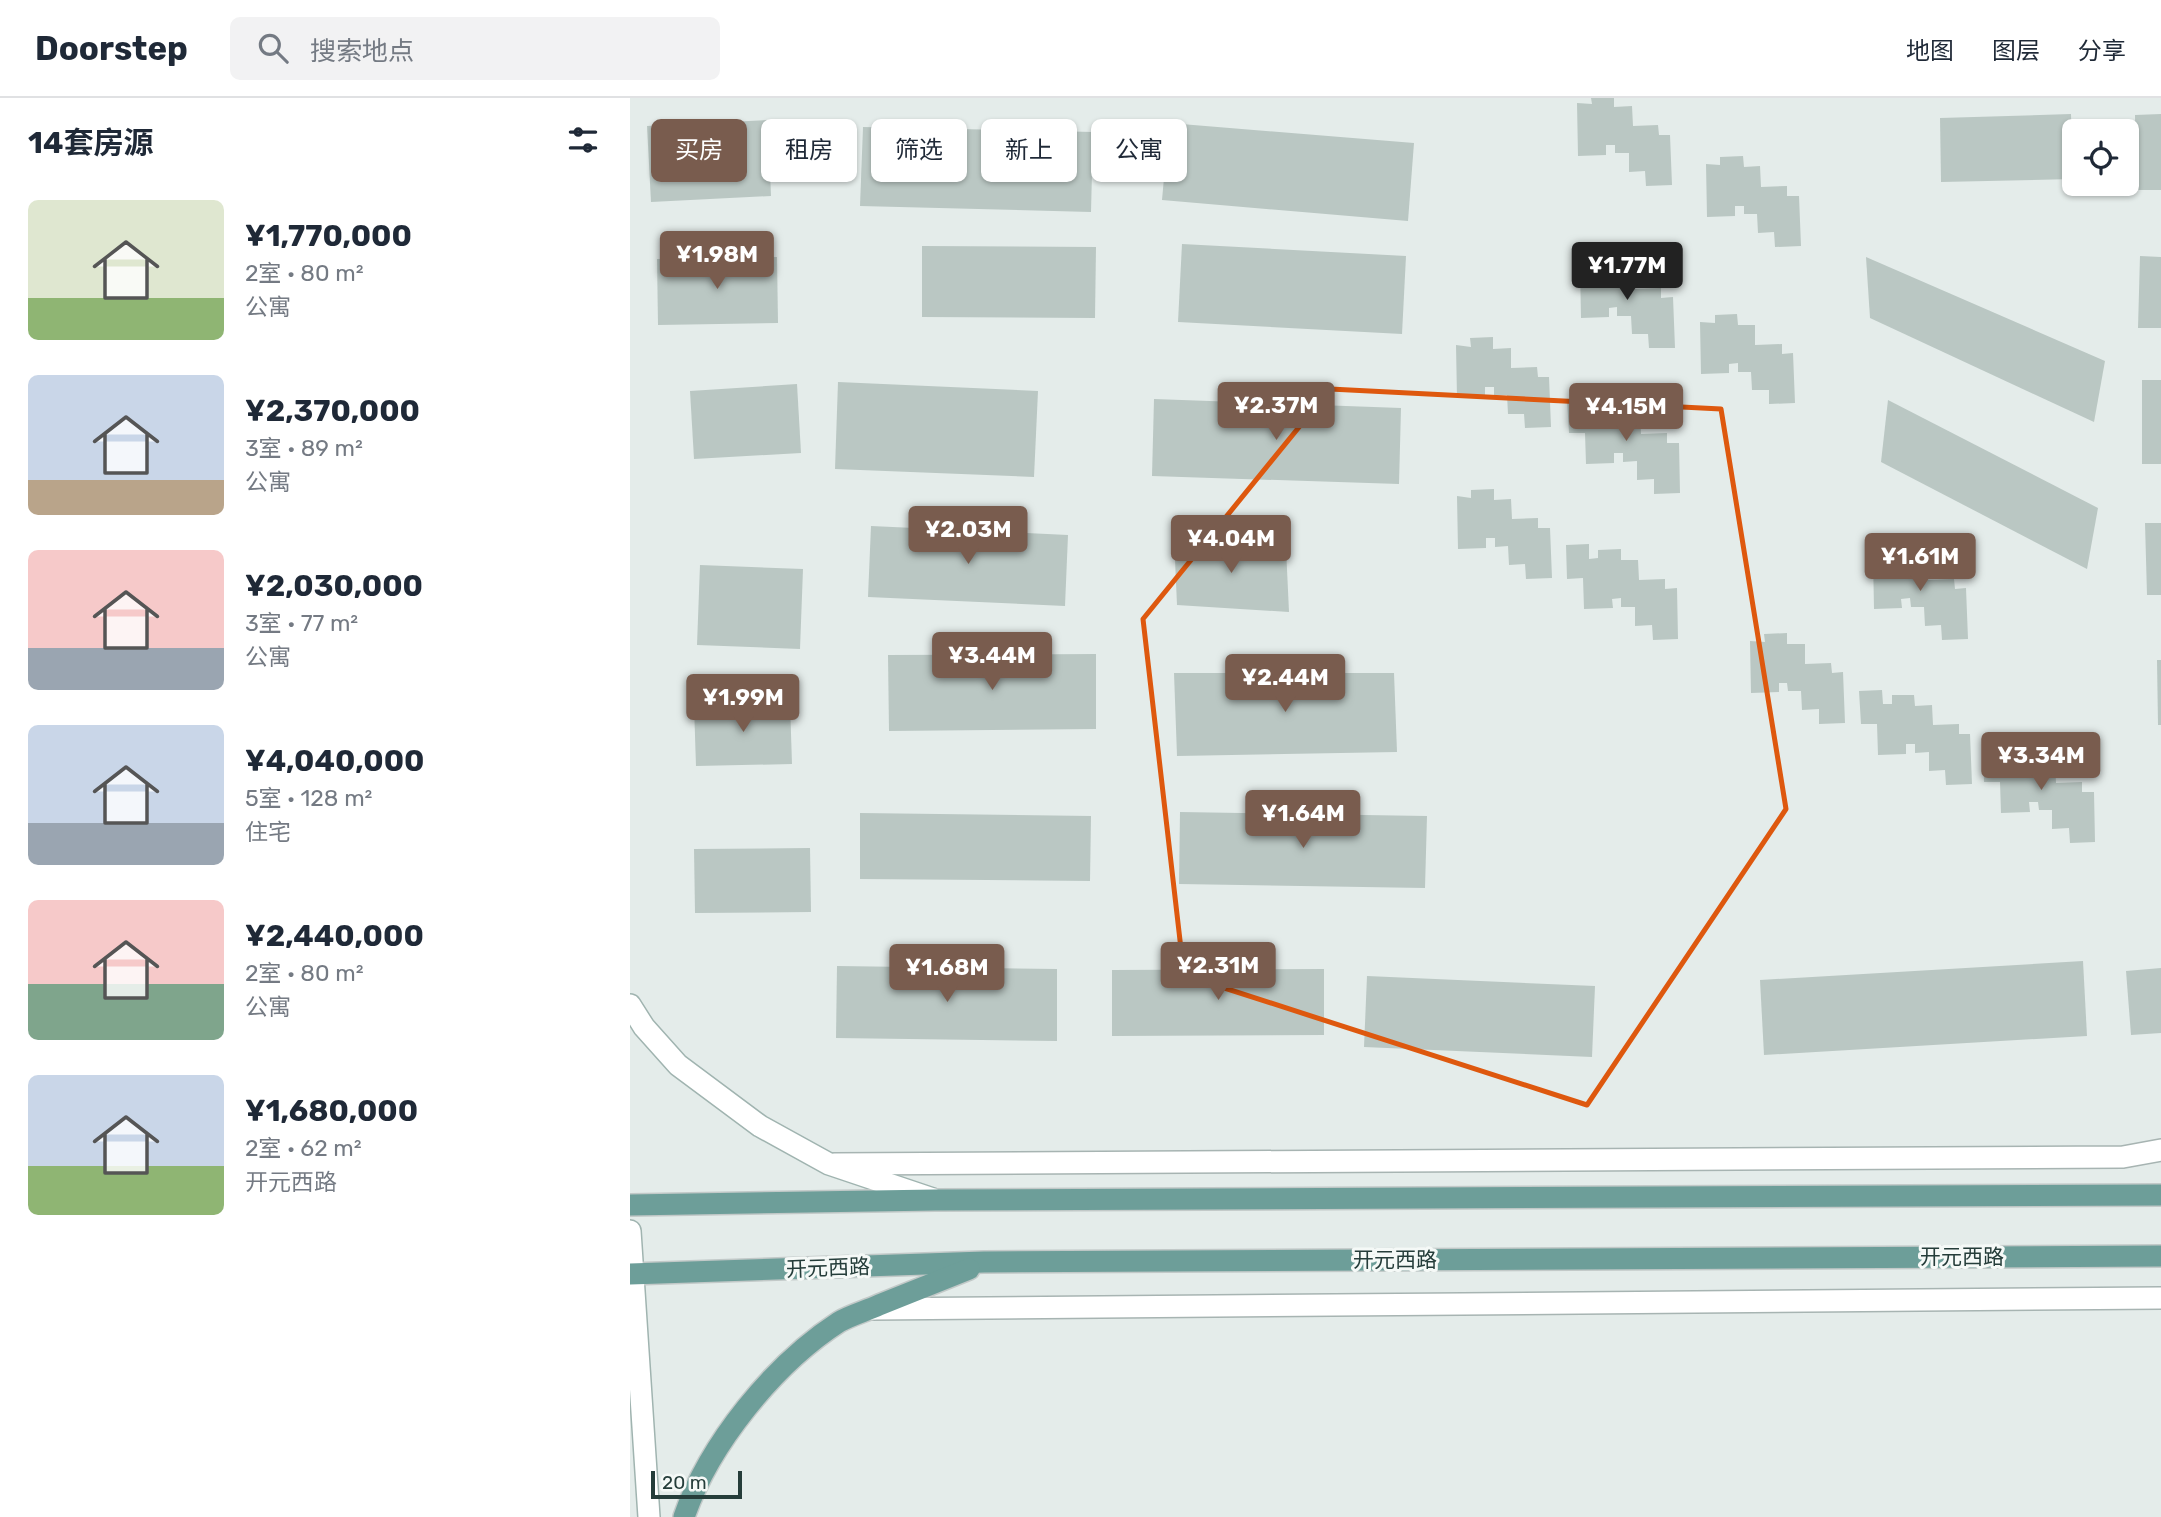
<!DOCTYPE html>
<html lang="zh">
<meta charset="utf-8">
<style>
:root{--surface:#fff;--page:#f2f2f3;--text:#1f2937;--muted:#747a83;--line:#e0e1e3;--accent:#795c4e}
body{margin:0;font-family:Rubik,"Noto Sans SC",sans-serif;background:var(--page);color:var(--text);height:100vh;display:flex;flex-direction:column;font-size:26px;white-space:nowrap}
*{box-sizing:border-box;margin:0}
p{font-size:23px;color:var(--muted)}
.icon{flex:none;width:38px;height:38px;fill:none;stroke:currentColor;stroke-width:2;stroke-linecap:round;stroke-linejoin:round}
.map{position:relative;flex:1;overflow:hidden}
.sheet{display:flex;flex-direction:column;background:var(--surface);width:630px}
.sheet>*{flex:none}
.guide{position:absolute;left:21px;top:21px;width:665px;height:63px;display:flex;gap:14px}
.controls{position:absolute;left:1432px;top:21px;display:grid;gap:14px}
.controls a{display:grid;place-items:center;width:77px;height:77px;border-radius:10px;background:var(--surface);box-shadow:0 2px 5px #0004;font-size:35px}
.scale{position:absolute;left:21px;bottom:18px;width:91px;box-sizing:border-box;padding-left:7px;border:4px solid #253d3a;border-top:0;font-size:19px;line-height:24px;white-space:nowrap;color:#253d3a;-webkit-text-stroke:5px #f5f9f7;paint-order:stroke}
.price{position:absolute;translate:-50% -60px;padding:0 16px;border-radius:7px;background:var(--accent);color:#fff;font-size:23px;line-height:46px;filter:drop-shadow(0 2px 4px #0008)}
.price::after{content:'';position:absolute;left:50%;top:42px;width:21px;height:16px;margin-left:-10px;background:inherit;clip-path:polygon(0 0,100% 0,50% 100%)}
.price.selected{background:#222;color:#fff}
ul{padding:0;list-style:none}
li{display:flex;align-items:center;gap:21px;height:175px;padding:0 28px}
li span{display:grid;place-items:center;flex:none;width:196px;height:140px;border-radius:10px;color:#555}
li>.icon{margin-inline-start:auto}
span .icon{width:84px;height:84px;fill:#fffc;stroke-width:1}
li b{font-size:30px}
h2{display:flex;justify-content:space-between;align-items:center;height:84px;padding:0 28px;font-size:30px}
.chip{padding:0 24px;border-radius:10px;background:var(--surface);box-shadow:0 2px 5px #0004;font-size:24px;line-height:63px}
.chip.selected{background:var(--accent);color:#fff}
header{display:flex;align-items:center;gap:42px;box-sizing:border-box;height:98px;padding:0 35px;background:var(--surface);border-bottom:2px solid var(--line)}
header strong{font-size:33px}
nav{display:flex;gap:38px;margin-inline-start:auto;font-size:24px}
.search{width:490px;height:63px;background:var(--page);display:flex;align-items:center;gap:18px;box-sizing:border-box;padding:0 24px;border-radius:10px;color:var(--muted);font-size:26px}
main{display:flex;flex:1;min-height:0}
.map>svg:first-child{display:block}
.building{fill:#bac7c3}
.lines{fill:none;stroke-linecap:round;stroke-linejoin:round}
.street-casing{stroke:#a7b4b2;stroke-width:24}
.secondary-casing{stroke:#a0b4b0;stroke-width:24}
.primary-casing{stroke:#c2c9c8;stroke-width:24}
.street{stroke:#fff;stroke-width:21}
.secondary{stroke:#fff;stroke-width:21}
.primary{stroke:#6d9e99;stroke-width:21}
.marked{fill:none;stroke:#de580e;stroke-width:5;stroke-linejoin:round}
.labels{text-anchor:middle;stroke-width:6;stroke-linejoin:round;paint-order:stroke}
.street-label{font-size:21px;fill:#253d3a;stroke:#f5f9f7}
</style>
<header>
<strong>Doorstep</strong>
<div class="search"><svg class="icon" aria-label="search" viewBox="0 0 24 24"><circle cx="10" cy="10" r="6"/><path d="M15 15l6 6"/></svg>搜索地点</div>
<nav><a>地图</a><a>图层</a><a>分享</a></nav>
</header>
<main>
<section class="sheet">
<h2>14套房源<svg class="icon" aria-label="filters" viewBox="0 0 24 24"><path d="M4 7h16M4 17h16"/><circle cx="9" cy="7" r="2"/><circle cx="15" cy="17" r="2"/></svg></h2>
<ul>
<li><span style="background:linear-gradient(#dfe7d0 70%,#8fb573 0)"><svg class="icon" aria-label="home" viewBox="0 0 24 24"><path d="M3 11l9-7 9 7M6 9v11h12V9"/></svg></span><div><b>¥1,770,000</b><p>2室 · 80 m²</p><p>公寓</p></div></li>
<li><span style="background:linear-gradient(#c9d6e8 75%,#b9a48a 0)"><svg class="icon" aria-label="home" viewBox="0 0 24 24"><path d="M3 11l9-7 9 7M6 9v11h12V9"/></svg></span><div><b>¥2,370,000</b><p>3室 · 89 m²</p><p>公寓</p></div></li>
<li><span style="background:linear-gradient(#f6c9c9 70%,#9aa5b1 0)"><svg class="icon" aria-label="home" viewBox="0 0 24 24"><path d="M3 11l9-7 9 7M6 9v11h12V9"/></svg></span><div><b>¥2,030,000</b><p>3室 · 77 m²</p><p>公寓</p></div></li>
<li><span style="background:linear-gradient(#c9d6e8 70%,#9aa5b1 0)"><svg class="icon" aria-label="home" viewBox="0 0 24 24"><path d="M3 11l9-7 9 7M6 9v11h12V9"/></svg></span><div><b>¥4,040,000</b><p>5室 · 128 m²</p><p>住宅</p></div></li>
<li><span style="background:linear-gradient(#f6c9c9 60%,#7fa58c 0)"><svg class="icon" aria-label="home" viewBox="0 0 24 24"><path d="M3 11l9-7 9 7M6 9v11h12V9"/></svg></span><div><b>¥2,440,000</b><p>2室 · 80 m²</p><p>公寓</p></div></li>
<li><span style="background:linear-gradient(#c9d6e8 65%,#8fb573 0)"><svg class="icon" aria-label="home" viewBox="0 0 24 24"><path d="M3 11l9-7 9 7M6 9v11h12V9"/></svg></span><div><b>¥1,680,000</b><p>2室 · 62 m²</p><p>开元西路</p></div></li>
</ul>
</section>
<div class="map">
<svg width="1531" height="1419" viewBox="0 0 1531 1419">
<rect width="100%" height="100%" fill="#e4ecea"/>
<g class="building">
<path d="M961 0H984V9L1002 8 1003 28 1028 27 1029 37H1040L1042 87 1016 88 1015 73 999 74V55H985V47H976V57L948 58 947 5 962 6Z"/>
<path d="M1441 16 1443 81 1311 84 1310 20Z"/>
<path d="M1531 16V92H1506L1505 17Z"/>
<path d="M138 22 141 98 21 104 17 28Z"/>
<path d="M539 25 784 45 778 123 532 102Z"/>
<path d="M233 29 463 34 461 114 230 108Z"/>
<path d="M1113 58 1114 69 1130 68 1131 89 1157 88V98H1169L1171 148 1145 149 1144 134 1128 135 1127 116H1114V108H1105V118L1077 119 1076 66 1090 67V59Z"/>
<path d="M552 146 776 158 772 236 548 224Z"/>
<path d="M292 148 466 149 465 220 292 219Z"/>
<path d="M1510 158 1531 159V230H1508Z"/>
<path d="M147 159 148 225 28 227 27 161Z"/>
<path d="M1236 159 1475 263 1464 324 1240 220Z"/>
<path d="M987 160V171H1004L1005 191 1031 190V200L1043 199 1045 250H1019L1018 236H1002L1001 218H987V209L979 210V219L951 220 950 168 964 169V161Z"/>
<path d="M1107 216 1108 227H1125V247L1152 246V256L1163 255 1165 305 1139 306V292H1122L1121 274H1108V265L1099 266V275L1071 276 1070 224 1085 225V217Z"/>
<path d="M863 239V251L881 250V270L907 269 908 279H919L921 329 895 330 894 316H878L877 297 864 298V289H855V299L827 300 826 247 841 249 840 240Z"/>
<rect x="1512" y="282" width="19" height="84"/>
<path d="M208 284 408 293 404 379 205 371Z"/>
<path d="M167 286 171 355 64 361 60 293Z"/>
<path d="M960 300 961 315H970V306L992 305 993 317 1010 316 1011 336 1037 335V345H1049L1050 395 1024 396V381L1007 382V363L993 364V355H984V365L956 366 955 335H939L937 301Z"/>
<path d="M524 301 771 310 769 386 522 378Z"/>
<path d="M1258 302 1468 410 1457 471 1251 364Z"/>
<path d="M864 391V402L881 401 882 421 908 420V430H920L922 480 896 481 895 466 879 467 878 448 865 449V440H856V450L828 451 827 398 841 400V392Z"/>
<path d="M1515 425H1531V497H1517Z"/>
<path d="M241 428 438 437 435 508 238 499Z"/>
<path d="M544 439 656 450 659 514 547 507Z"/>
<path d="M959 446V461L968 460V452L991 451V462H1008L1009 482 1035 481V491L1047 490 1048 541 1023 542 1022 527 1005 528V509H991V500L982 501 983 510 954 511 953 480 937 481 936 447Z"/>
<path d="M1280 451V462H1298V482L1324 481 1325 491 1336 490 1338 541 1312 542 1311 527 1295 528 1294 509H1281L1280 500 1271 501 1272 510 1244 511 1243 459 1258 460 1257 452Z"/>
<path d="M70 467 173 471 170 551 67 547Z"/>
<path d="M1157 535V546H1175V566L1201 565 1202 575 1213 574 1215 625 1189 626V611L1172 612 1171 593H1158L1157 585H1149V594L1121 595 1120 543 1135 544 1134 536Z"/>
<path d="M466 556V631L259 633 258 557Z"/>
<path d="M1527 562H1531V627H1528Z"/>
<path d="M544 575H764L767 654 547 658Z"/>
<path d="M1252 592 1253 606H1262V597H1284L1285 608 1302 607 1303 627 1329 626V636H1340L1342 686 1316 687 1315 672 1299 673V654L1285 655V646H1276V656L1248 657 1247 626H1231L1229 593Z"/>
<path d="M160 605 162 666 66 668 64 607Z"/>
<path d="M1376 650V664L1385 663V655L1408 654V666L1425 665 1426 685 1452 684V694H1464L1465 744 1440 745 1439 730 1422 731V712H1409L1408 704H1399L1400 714 1371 715 1370 684H1354L1353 651Z"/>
<path d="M550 714 797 718 795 790 549 786Z"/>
<path d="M230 715 461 718 460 783 230 781Z"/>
<path d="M180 750 181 814 65 815 64 751Z"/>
<path d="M1453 863 1457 938 1134 957 1130 882Z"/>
<path d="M207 868 427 871V943L206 940Z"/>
<path d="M1531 870V935L1501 937 1496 873Z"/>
<path d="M694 871V937L482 938V872Z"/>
<path d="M737 878 965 888 962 959 734 949Z"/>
</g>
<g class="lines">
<defs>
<g id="street">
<path d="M204 1066 1493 1059 1531 1052"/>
<path d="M241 1211 1531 1200"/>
</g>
<g id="secondary">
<path d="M0 907 14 929 48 967 130 1028 199 1066 303 1101"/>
<path d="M0 1133 19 1419"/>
</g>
<g id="primary">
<path d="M0 1107 305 1102 1531 1097"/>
<path d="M0 1176 354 1164 1531 1158"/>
<path d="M54 1419C79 1346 144 1266 209 1224 221 1217 236 1213 249 1207 279 1195 309 1183 339 1171"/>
</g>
</defs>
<use href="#street" class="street-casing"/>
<use href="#secondary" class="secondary-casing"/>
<use href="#primary" class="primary-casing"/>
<use href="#street" class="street"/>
<use href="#secondary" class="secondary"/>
<use href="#primary" class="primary"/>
</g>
<path class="marked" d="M700 291 1091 311 1156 711 957 1007 554 877 513 521Z"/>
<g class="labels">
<g class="street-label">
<text x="1332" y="1166">开元西路</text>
<text x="765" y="1169">开元西路</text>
<text transform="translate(198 1170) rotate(-2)" y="7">开元西路</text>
</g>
</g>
</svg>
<div class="controls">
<a><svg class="icon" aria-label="locate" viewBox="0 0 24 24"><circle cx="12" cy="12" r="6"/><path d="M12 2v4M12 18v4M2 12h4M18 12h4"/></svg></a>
</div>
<div class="scale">20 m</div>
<b class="price" style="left:87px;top:193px">¥1.98M</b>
<b class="price selected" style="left:997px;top:204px">¥1.77M</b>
<b class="price" style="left:646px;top:344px">¥2.37M</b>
<b class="price" style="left:996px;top:345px">¥4.15M</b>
<b class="price" style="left:338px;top:468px">¥2.03M</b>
<b class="price" style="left:601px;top:477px">¥4.04M</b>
<b class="price" style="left:1290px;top:495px">¥1.61M</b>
<b class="price" style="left:362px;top:594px">¥3.44M</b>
<b class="price" style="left:655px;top:616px">¥2.44M</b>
<b class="price" style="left:113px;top:636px">¥1.99M</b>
<b class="price" style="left:1411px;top:694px">¥3.34M</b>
<b class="price" style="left:673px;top:752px">¥1.64M</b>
<b class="price" style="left:588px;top:904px">¥2.31M</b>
<b class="price" style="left:317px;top:906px">¥1.68M</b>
<div class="guide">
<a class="chip selected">买房</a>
<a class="chip">租房</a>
<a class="chip">筛选</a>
<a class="chip">新上</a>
<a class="chip">公寓</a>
</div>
</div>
</main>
